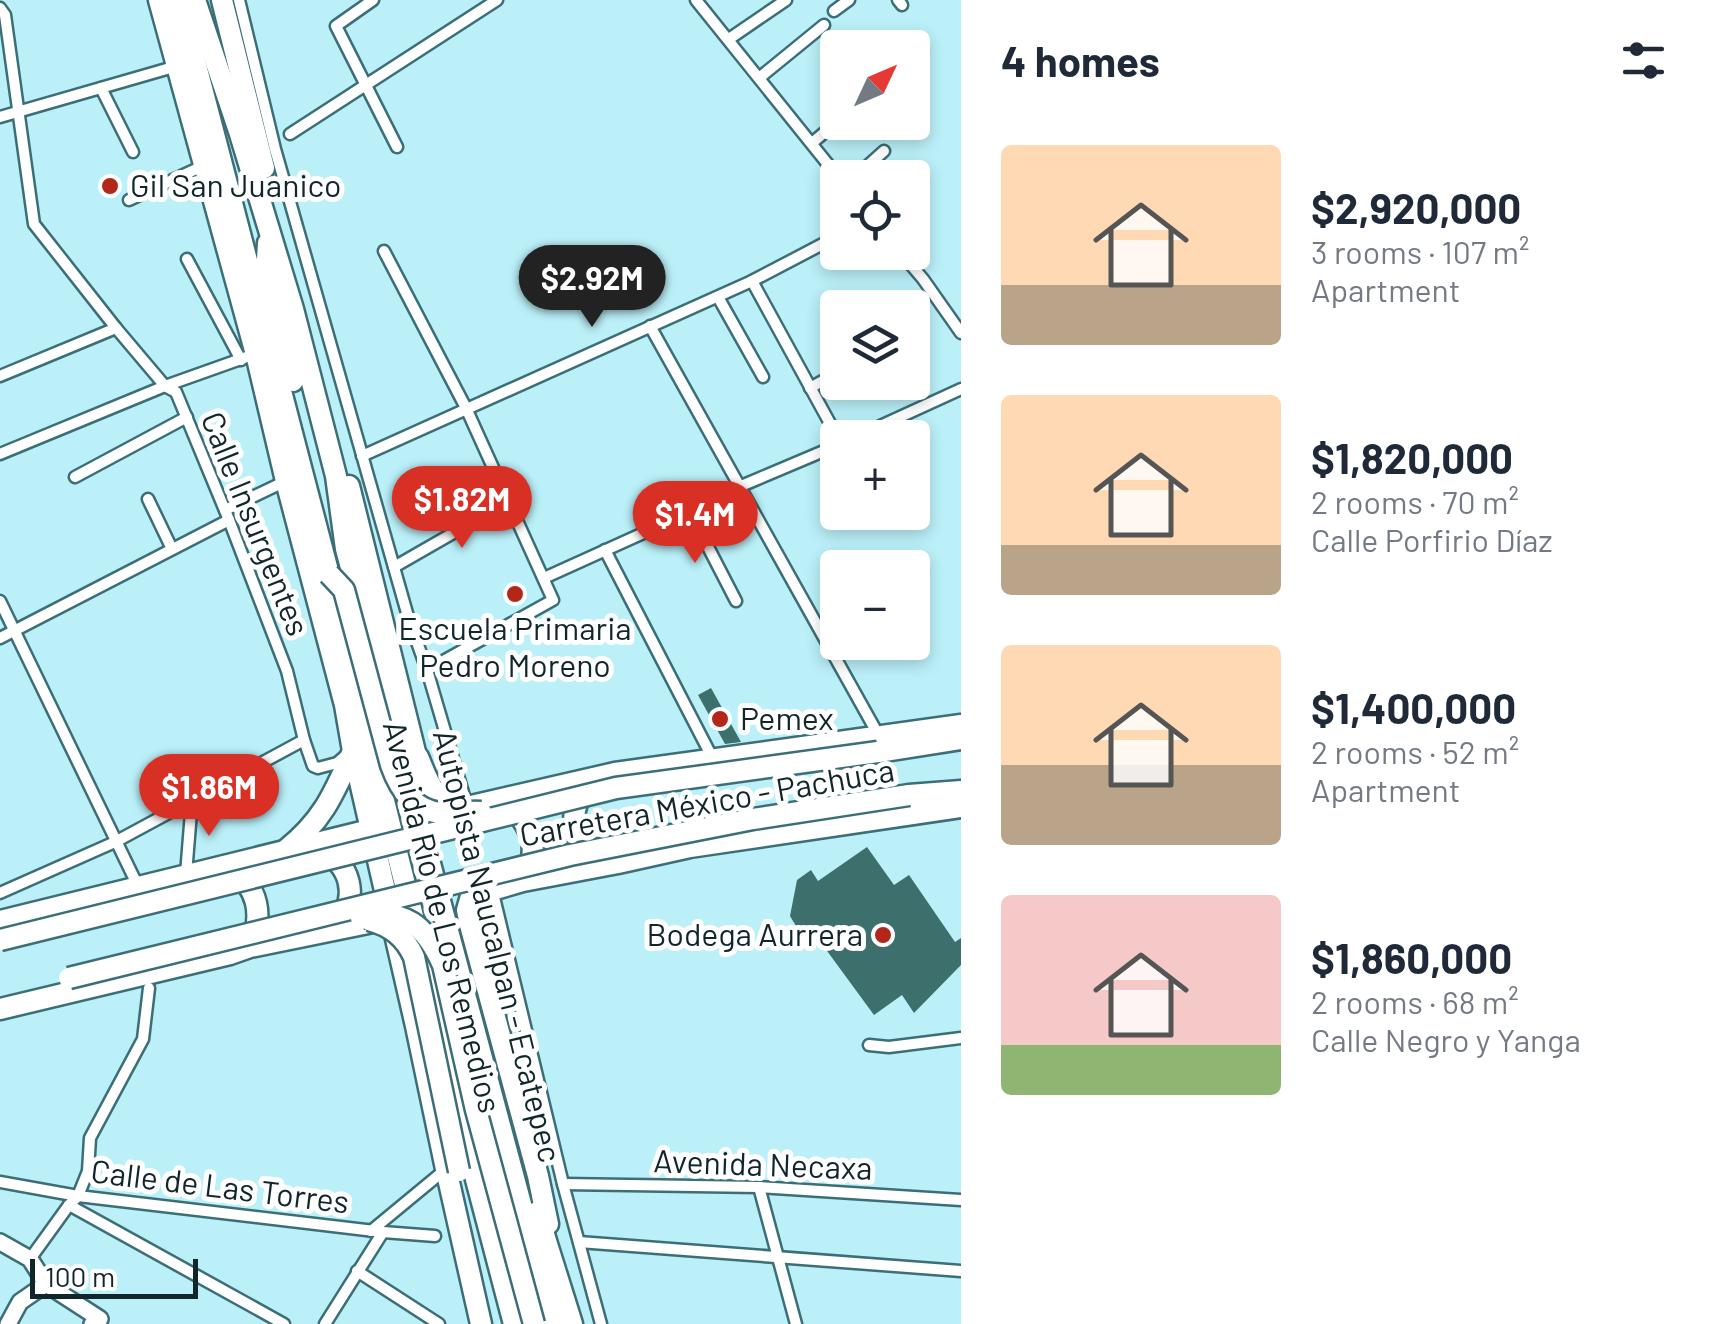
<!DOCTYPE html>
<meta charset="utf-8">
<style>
:root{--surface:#fff;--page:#f6f6f7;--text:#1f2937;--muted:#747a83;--accent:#d93025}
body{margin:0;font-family:Barlow,sans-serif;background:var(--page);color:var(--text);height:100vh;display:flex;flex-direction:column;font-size:38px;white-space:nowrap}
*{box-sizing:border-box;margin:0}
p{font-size:32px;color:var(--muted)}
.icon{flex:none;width:55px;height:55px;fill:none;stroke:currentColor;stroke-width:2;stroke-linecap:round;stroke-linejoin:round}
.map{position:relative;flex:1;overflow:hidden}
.side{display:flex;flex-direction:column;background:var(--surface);width:750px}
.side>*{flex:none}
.needle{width:65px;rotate:46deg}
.buttons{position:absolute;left:820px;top:30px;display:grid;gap:20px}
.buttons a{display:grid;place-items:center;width:110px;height:110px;border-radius:10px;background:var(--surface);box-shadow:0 5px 15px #0003;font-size:50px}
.scale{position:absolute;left:30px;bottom:25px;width:168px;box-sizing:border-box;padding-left:10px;border:5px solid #11262a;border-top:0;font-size:28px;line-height:35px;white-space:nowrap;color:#11262a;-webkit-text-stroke:8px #fff;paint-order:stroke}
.price{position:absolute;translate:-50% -85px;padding:0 22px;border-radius:35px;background:var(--accent);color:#fff;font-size:32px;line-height:65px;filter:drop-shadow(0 2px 5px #0008)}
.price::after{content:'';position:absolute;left:50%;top:60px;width:30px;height:22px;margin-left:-15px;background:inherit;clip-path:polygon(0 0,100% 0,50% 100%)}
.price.selected{background:#222;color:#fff}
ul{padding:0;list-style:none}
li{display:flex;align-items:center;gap:30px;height:250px;padding:0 40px}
li span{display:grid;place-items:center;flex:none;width:280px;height:200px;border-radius:10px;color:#555}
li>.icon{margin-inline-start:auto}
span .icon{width:120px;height:120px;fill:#fffc;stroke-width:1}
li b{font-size:42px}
h2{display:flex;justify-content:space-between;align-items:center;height:120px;padding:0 40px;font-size:42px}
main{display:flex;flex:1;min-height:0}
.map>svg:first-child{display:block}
.building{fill:#3d706c}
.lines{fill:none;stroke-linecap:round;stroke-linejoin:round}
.street-casing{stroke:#3c6e77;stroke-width:15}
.secondary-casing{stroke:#3c6e77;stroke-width:20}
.highway-casing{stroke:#3c6e77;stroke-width:25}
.street{stroke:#fff;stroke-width:10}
.secondary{stroke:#fff;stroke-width:15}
.highway{stroke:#fff;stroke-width:20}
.highway-bridge-casing{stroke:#3c6e77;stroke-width:25;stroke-linecap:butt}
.highway-bridge{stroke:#fff;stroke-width:20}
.poi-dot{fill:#b42718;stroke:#fff;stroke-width:4}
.labels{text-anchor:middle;stroke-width:10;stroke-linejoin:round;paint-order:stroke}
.poi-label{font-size:32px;fill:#11262a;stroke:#fff;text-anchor:start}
.street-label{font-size:32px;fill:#11262a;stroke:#fff}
</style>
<main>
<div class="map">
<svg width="961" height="1324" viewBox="0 0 961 1324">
<rect width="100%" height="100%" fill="#bbf0f9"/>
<g class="building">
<path d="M711 688 741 742 725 744 698 695Z"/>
<path d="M867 847 894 885 909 875 955 942 961 938V965L914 1013 902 995 874 1015 808 925 799 931 790 916 797 880 811 870 818 881Z"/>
</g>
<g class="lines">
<defs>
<g id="street">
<path d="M239 0 275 149 409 620 427 670 467 806"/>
<path d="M373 0 336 26 397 147"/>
<path d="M696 0 839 178"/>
<path d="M898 0 902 5"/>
<path d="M0 8 5 15 34 224 116 328 165 386 176 392 229 520 287 671 304 740 313 766 318 768 337 763 344 757"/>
<path d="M834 11 849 0"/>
<path d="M729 39 786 0"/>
<path d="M759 78 824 25"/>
<path d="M101 88 133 152"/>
<path d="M0 117 177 66"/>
<path d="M290 134 497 0"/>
<path d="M812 143 838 121"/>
<path d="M854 178 884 151"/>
<path d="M129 200 205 165"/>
<path d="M384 251 466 408 553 600 427 670"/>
<path d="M900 252 923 279 961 333"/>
<path d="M187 259 241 360"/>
<path d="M752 281 838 438"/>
<path d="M718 297 763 377"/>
<path d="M650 326 879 736"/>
<path d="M0 376 116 328"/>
<path d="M810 388 826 379"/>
<path d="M854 438 961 389"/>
<path d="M0 454 165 386 255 354"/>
<path d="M362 456 752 281 838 236"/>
<path d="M75 477 187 417"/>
<path d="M148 499 172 549"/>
<path d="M225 510 288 480"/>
<path d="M690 512 736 601"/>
<path d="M605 550 713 759"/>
<path d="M394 567 509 501"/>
<path d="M544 578 690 512 741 486 838 445"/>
<path d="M0 601 135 880"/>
<path d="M0 638 229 520"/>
<path d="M186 874 192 800"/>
<path d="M492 889 563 1184 601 1324"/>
<path d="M0 893 115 842 304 740"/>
<path d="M869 1045 889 1047 961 1038"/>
<path d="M0 1182 78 1196 383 1232 435 1236"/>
<path d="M563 1184 759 1187 961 1200"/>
<path d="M759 1187 796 1324"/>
<path d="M69 1205 284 1324"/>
<path d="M371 1231 446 1169"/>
<path d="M579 1242 961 1271"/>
<path d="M30 1259 69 1205 78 1196 88 1171 90 1138 143 1039 149 988"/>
<path d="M357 1271 439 1324"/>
<path d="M325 1324 383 1232"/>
</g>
<g id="secondary">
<path d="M0 1242 30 1259 46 1284 100 1319 92 1324"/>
<path d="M8 1324 20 1302 46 1284"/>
</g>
<g id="highway">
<path d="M159 0 256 354 286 481 345 705 353 751 416 1026 446 1169 481 1324"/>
<path d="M179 0 341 621 369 741 431 988 457 1107 514 1324"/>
<path d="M195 0 240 134 293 309 336 476 346 549 553 1324"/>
<path d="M222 0 264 168"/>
<path d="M268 243 266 277 293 381"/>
<path d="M349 486 419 768"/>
<path d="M878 752 961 739"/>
<path d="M418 757C430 785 433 803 467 807L615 773 961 725"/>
<path d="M589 785C565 810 571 845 601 860"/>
<path d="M909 795 961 791"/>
<path d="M508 804C532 825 541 850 524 879"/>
<path d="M287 849C324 819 334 793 353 751"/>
<path d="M321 850C350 864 359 895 339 921"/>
<path d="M231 870C259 887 263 916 251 945"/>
<path d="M0 921 382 827"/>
<path d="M0 1009 230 954 250 947 378 921"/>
<path d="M537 1212 572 1324"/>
<path d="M548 1224 538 1176 470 925 467 910 471 896 523 881 618 863 690 847 961 807"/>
</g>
</defs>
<use href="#street" class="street-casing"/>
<use href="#secondary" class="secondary-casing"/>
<use href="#highway" class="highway-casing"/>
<use href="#street" class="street"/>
<use href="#secondary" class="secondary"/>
<use href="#highway" class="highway"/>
<defs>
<g id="highway-bridge">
<path d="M329 574 344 590 391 765C399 788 413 810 440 813 454 814 467 811 481 812"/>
<path d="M361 918C405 907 426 926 443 965L476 1110 534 1324"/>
<path d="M369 920C391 926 405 937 414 957L459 1171"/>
<path d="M0 940 616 788 878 752"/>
<path d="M69 978 570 855 753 819 909 795"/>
</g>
</defs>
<use href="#highway-bridge" class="highway-bridge-casing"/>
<use href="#highway-bridge" class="highway-bridge"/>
</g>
<g class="poi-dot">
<circle cx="110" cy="186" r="10"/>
<circle cx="515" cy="594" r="10"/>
<circle cx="720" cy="719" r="10"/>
<circle cx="883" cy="935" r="10"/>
</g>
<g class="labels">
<g class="poi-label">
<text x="130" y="197">Gil San Juanico</text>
<text x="515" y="640" text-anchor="middle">Escuela Primaria<tspan x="515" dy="37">Pedro Moreno</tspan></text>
<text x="740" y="730">Pemex</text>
<text x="863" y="946" text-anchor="end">Bodega Aurrera</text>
</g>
<g class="street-label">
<text transform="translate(255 524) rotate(68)" y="11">Calle Insurgentes</text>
<text transform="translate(707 803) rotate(-10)" y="11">Carretera México - Pachuca</text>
<text transform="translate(442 917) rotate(76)" y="11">Avenida Río de Los Remedios</text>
<text transform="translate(497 946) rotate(76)" y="11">Autopista Naucalpan - Ecatepec</text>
<text transform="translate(763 1165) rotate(2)" y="11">Avenida Necaxa</text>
<text transform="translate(220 1187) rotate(7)" y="11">Calle de Las Torres</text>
</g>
</g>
</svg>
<div class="buttons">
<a><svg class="needle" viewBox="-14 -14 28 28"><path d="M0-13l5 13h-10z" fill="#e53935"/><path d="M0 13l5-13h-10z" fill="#747a83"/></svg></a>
<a><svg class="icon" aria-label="locate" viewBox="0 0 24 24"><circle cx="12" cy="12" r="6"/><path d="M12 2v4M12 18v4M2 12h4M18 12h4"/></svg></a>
<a><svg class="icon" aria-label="layers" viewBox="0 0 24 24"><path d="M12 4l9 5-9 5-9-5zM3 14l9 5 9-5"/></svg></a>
<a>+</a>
<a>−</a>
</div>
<div class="scale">100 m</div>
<b class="price selected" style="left:592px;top:330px">$2.92M</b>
<b class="price" style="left:462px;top:551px">$1.82M</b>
<b class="price" style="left:695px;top:566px">$1.4M</b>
<b class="price" style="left:209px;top:839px">$1.86M</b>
</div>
<section class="side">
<h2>4 homes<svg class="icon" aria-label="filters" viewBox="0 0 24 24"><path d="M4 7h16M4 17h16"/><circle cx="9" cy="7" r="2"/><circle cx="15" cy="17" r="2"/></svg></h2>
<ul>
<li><span style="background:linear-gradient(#ffd9b3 70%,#b9a48a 0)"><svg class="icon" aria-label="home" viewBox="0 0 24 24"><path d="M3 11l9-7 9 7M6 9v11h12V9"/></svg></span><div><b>$2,920,000</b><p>3 rooms · 107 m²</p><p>Apartment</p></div></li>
<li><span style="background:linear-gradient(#ffd9b3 75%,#b9a48a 0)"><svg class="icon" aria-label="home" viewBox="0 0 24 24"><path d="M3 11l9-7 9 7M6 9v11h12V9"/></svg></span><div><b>$1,820,000</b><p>2 rooms · 70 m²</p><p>Calle Porfirio Díaz</p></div></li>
<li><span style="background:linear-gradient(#ffd9b3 60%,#b9a48a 0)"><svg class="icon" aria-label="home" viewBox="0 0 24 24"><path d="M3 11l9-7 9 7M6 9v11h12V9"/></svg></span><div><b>$1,400,000</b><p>2 rooms · 52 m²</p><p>Apartment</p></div></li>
<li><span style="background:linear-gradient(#f6c9c9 75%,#8fb573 0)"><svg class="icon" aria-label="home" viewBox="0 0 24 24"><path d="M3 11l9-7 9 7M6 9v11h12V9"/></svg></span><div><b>$1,860,000</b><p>2 rooms · 68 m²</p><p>Calle Negro y Yanga</p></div></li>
</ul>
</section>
</main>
